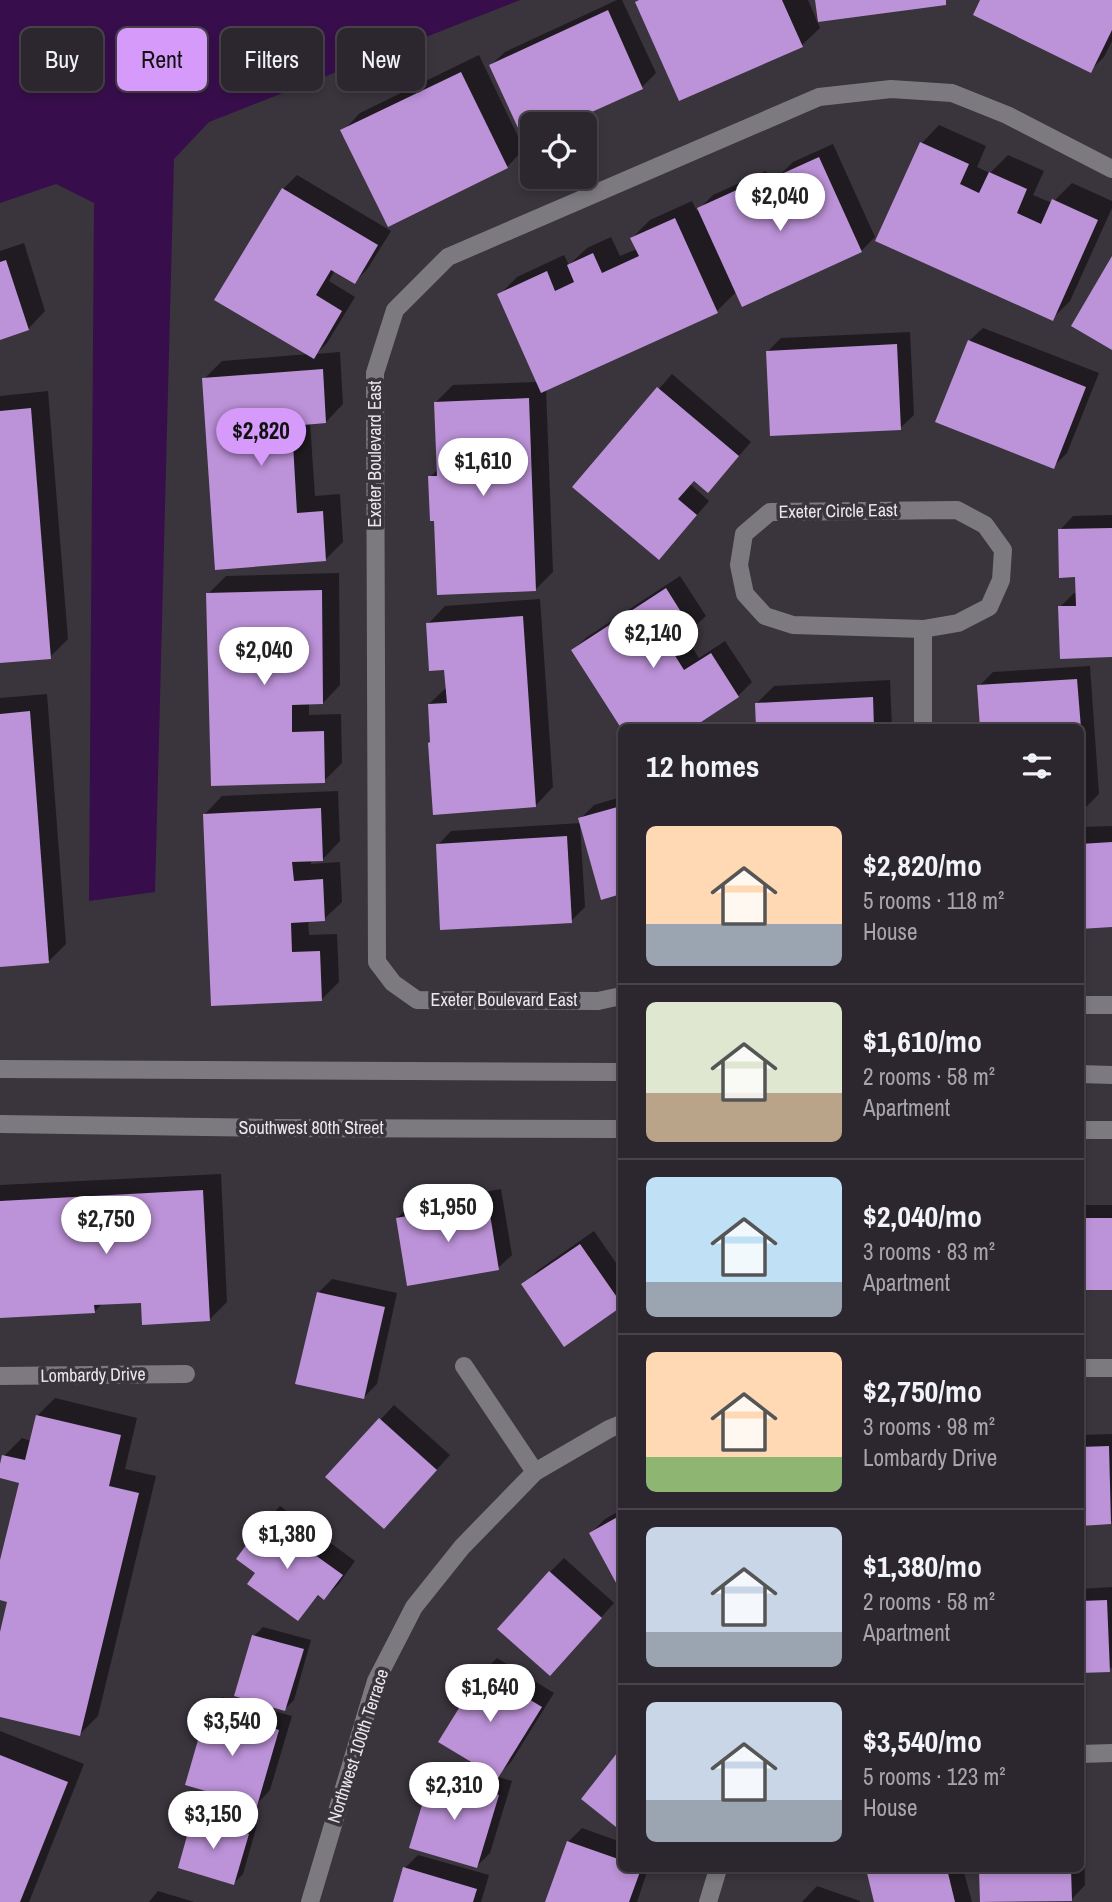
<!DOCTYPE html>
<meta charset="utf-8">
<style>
:root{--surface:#2c272e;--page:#342f36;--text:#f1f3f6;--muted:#a6a5aa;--line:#48444a;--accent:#d69bfa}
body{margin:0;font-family:"Archivo Narrow",sans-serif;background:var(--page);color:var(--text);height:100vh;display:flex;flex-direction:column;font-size:26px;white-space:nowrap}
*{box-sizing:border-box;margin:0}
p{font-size:23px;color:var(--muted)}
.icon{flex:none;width:38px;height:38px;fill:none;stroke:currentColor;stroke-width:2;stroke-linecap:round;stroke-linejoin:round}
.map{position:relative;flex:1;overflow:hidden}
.sheet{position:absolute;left:618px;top:724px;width:466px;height:1148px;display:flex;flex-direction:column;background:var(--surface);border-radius:10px;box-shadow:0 4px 10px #0003,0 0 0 2px var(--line)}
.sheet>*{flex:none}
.guide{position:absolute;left:21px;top:28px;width:492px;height:63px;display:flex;gap:14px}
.buttons{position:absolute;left:520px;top:112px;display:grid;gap:14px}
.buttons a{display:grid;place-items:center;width:77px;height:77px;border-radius:10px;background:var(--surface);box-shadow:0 4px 10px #0003,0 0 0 2px var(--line);font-size:35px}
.price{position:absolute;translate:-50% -60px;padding:0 16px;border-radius:24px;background:#fff;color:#222;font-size:23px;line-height:46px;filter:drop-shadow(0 2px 4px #0008)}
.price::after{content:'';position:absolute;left:50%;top:42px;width:21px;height:16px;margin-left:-10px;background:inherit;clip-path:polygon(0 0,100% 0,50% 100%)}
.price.active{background:var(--accent);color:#111}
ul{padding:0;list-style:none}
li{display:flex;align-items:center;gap:21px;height:175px;padding:0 28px}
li+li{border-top:2px solid var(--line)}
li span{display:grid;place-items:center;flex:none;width:196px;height:140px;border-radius:10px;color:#555}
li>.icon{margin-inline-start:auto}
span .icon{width:84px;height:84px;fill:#fffc;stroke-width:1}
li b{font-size:30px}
h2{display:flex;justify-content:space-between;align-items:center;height:84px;padding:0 28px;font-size:30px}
.chip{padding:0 24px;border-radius:10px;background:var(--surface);box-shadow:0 4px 10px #0003,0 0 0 2px var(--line);font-size:24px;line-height:63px}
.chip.active{background:var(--accent);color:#111}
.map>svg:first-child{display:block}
.water{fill:#370e4b}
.shadow{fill:#0007}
.building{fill:#bc92d8}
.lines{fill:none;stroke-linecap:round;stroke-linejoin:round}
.minor{stroke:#7d7a7f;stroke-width:18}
.labels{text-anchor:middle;stroke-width:7;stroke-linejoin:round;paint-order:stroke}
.street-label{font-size:18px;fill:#eae6ec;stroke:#3a343d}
</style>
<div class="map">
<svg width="1112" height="1902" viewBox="0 0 1112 1902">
<rect width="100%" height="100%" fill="#3a343d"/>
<path class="water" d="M0 0H520L209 122 174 159 155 892 89 901 94 203 56 184 0 203Z"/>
<g class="shadow">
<path d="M617 0H622L656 73 642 87 561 124H532V138L491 65 505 52Z"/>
<path d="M639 0H808L820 28 802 45 744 71Z"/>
<path d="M982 0H1112V41L1104 57 1091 70Z"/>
<path d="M479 55 524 149 507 167 343 131 360 113Z"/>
<path d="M939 125 986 146 977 167 990 173 1008 155 1044 171 1033 195 1052 203 1072 183 1112 201V208L1070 301 1052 319 922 143Z"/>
<path d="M833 144 875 237 861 251 737 291 717 311 546 388 553 572 535 590 436 519 430 477 438 469 435 403 453 385 538 382 499 295 517 277 564 255 569 265 587 248 611 237 620 256 637 249 632 238 650 220 692 201 697 211 713 195 766 171 776 193 785 189 779 176 793 162Z"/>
<path d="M297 175 391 231 368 268 355 282 335 270 329 281 355 297 327 343 316 354 340 352 343 404 326 422 310 423 315 496 340 494 343 542 325 560 204 379 222 361 309 354 283 189Z"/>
<path d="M24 243 45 311 28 329 0 338V251Z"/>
<path d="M983 328 1099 373 1067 453 1053 467 969 341Z"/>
<path d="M910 332 914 415 900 428 767 352 781 338Z"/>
<path d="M672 374 751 442 708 491 694 479 690 484 709 501 672 544 574 486Z"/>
<path d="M48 391 68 639 50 657 0 661V396Z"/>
<path d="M1112 515V656L1060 607 1074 593H1078L1077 576 1060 530 1073 516Z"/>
<path d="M339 573 340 685 323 703H309V715L341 714 342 763 324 781 213 784 208 594 226 576Z"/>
<path d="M680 576 706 616 692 629 684 635 699 658 725 641 752 682 738 696 689 728H624L573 650 587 637Z"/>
<path d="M540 599 553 787 536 805 432 741 429 704 447 687 446 668 428 624 445 606Z"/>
<path d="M1090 666 1099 794 1085 808H1080V728H982L979 686 993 672Z"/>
<path d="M890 680 892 728H758L756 704 774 686Z"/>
<path d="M47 694 66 944 49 961 0 965V698Z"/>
<path d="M338 791 340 841 323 859 311 860V864L340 862 342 902 324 919 308 920 309 935 337 934 339 982 321 1000 205 814 222 796Z"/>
<path d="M621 797V892L602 898 580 825 585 907 571 921 438 845 451 831 581 823 580 819 594 805Z"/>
<path d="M1112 826V926L1080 927V827Z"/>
<path d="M221 1174 227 1302 209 1320 143 1301 103 1303 94 1312 0 1317V1185Z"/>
<path d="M501 1189 512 1255 498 1268 397 1218 411 1205Z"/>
<rect x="1080" y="1205" width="32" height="83"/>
<path d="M594 1231 621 1270V1305L564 1345 523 1285 537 1271Z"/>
<path d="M332 1279 397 1293 377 1384 363 1398 318 1293Z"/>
<path d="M55 1398 137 1418 125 1469 156 1476 98 1716 80 1734 0 1715V1640L9 1600 0 1598V1567L21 1482 0 1476V1471L4 1456 22 1438 31 1441 37 1416Z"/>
<path d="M394 1405 450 1455 397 1513 328 1477Z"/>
<path d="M1112 1434V1521L1110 1522 1080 1524V1435Z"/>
<path d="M280 1506 355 1561 338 1585 324 1598 319 1595 298 1619 258 1572 238 1558 267 1520Z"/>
<path d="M621 1510V1589L591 1533 605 1519Z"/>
<path d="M564 1558 614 1603 563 1660 550 1572Z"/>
<path d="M1112 1587V1667L1109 1670 1080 1671V1589Z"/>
<path d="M263 1627 311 1640 294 1700 285 1709 254 1636Z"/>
<path d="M497 1658 554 1693 511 1762 497 1776 483 1672Z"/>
<path d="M222 1697 292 1716 270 1790 257 1804 208 1710Z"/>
<path d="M0 1731 84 1764 29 1902H0Z"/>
<path d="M446 1762 512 1781 490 1853 477 1866 411 1847 433 1775Z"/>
<path d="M203 1810 257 1825 243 1874 234 1883 194 1819Z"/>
<path d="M1080 1817H1083L1085 1885 1072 1899 982 1902 980 1869H1080Z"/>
<path d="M582 1828 621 1842V1869H648L637 1902H547L568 1842Z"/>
<path d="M418 1855 489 1875 481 1902H395L405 1868Z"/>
<path d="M867 1869H963L972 1902H876Z"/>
<path d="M817 1886 860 1901V1902H802Z"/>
<path d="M158 1891 194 1902H149Z"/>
</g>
<g class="building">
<path d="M639 0H782L803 47 679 101 635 2Z"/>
<path d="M815 0H946V5L818 22Z"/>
<path d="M980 0H1112V30L1091 73 973 15Z"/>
<path d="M608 10 643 89 565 124H532V139L525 143 489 65Z"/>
<path d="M461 72 508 168 388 227 340 130Z"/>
<path d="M920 142 969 164 960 184 979 193 989 172 1027 189 1017 213 1041 224 1052 199 1098 220 1053 321 875 241Z"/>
<path d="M819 157 862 252 742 307 697 208 752 183 762 205 785 194 777 176Z"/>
<path d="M282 188 378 245 355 284 331 270 316 295 342 311 314 359 214 300Z"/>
<path d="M675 218 718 313 541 393 497 294 547 271 555 291 574 282 567 265 593 253 602 273 639 256 630 238Z"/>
<path d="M1112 256V350L1071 326Z"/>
<path d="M6 260 29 330 0 340V262Z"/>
<path d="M968 340 1086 387 1054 469 935 422Z"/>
<path d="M897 344 901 430 770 436 766 351Z"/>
<path d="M323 369 326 423 292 426 297 513 323 511 326 561 215 570 202 378Z"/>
<path d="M657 387 739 456 708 493 694 481 678 499 697 515 659 560 572 487Z"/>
<path d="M529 398 536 591 437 595 434 521H430L428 476H437L434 402Z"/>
<path d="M31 408 51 659 0 663V411Z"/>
<path d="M1112 528V657L1060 659 1058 606H1076L1075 577 1059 578 1058 529Z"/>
<path d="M666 588 693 631 669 646 684 670 711 653 739 697 692 728H621L571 650Z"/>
<path d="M322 590 323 704 292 705V732L324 731 325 783 211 786 206 593Z"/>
<path d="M523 616 536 807 433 815 428 743 430 742 428 704 447 703 444 670 429 671 426 623Z"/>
<path d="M1077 679 1081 728H980L977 685Z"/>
<path d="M873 697 874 728H756L755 703Z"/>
<path d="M30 711 49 963 0 967V714Z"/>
<path d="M1080 749H1082L1086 809 1080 810Z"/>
<path d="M621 806V894L601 900 578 818Z"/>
<path d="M321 808 323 861 292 862 294 881 323 879 325 921 291 923 292 952 320 951 322 1001 211 1006 203 814Z"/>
<path d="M567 836 572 923 440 930 436 844Z"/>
<path d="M1112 842V927L1080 929V844Z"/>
<path d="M203 1190 210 1321 142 1325 141 1303 94 1305 95 1313 0 1318V1201Z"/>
<path d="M488 1202 499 1270 407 1286 396 1218Z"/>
<rect x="1080" y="1218" width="32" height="72"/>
<path d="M580 1244 621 1303V1307L564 1347 521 1284Z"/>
<path d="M317 1292 385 1307 364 1399 295 1384Z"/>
<path d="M36 1415 121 1435 109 1486 139 1493 80 1736 0 1717V1632L7 1602 0 1600V1560L19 1483 0 1478V1464L2 1455 25 1460Z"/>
<path d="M379 1418 437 1470 384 1529 325 1477Z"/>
<path d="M1109 1446 1111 1524 1080 1526V1447Z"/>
<path d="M621 1515V1592L589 1533Z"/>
<path d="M265 1519 343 1575 324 1600 318 1595 298 1621 247 1584 255 1573 236 1559Z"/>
<path d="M549 1571 602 1618 550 1676 497 1629Z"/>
<path d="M1107 1600 1110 1672 1080 1673V1601Z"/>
<path d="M252 1635 304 1649 285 1711 234 1696Z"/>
<path d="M482 1671 542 1707 498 1778 438 1742Z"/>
<path d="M207 1709 279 1730 257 1806 185 1785Z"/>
<path d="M621 1748V1831L581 1799Z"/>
<path d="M0 1755 68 1782 20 1902H0Z"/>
<path d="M431 1775 499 1795 477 1868 409 1848Z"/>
<path d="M192 1818 249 1834 234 1885 178 1868Z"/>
<path d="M567 1841 621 1860V1869H641L629 1902H545Z"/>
<path d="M403 1867 477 1889 473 1902H393Z"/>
<path d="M866 1869H947L955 1902H874Z"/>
<path d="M979 1869H1071L1072 1901 980 1902Z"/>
</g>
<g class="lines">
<g class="minor">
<path d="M957 510 985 525 1003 550 1001 580 989 607 958 623 923 629 793 625 765 616 745 594 739 565 744 534 770 512Z"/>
<path d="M923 728V629"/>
<path d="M621 996 598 1001 417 1000 393 983 377 962 375 373 395 310 448 257 819 97 891 89 952 93 1007 115 1112 169"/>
<path d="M1080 1005H1112"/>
<path d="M0 1069 621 1072"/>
<path d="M1080 1074 1112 1075"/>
<path d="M0 1124 268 1128 621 1129"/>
<path d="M1080 1130H1112"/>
<path d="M464 1366 535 1472"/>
<path d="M1080 1368H1112"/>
<path d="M0 1376 186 1374"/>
<path d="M1080 1754 1112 1753"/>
<path d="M310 1902 376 1681 414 1607 462 1547 535 1472 609 1429 621 1424"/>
<path d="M708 1902 718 1869"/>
</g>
</g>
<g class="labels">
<g class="street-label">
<text transform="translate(375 454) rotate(-90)" y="6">Exeter Boulevard East</text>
<text transform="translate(838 511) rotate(-1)" y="6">Exeter Circle East</text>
<text x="504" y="1006">Exeter Boulevard East</text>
<text x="311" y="1134">Southwest 80th Street</text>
<text transform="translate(93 1375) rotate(-1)" y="6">Lombardy Drive</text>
<text transform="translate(358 1746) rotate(-72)" y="6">Northwest 100th Terrace</text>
</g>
</g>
</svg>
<div class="buttons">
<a><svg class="icon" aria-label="locate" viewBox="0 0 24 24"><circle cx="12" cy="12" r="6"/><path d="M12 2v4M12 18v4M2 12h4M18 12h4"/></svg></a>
</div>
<b class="price" style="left:780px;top:233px">$2,040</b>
<b class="price active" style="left:261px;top:468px">$2,820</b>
<b class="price" style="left:483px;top:498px">$1,610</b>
<b class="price" style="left:653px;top:670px">$2,140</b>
<b class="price" style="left:264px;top:687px">$2,040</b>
<b class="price" style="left:448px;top:1244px">$1,950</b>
<b class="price" style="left:106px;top:1256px">$2,750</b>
<b class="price" style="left:287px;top:1571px">$1,380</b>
<b class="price" style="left:490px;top:1724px">$1,640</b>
<b class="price" style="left:232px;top:1758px">$3,540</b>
<b class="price" style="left:454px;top:1822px">$2,310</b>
<b class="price" style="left:213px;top:1851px">$3,150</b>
<div class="guide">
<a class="chip">Buy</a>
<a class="chip active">Rent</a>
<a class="chip">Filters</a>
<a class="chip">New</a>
</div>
<section class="sheet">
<h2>12 homes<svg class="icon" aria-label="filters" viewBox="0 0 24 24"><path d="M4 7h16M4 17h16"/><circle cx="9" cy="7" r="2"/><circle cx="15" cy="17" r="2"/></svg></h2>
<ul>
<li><span style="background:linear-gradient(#ffd9b3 70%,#9aa5b1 0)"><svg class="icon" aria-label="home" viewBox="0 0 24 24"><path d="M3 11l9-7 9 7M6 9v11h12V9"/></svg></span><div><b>$2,820/mo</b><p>5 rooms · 118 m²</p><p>House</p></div></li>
<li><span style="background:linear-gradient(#dfe7d0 65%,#b9a48a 0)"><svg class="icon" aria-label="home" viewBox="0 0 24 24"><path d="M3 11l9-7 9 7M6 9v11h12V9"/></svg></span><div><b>$1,610/mo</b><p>2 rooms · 58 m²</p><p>Apartment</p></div></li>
<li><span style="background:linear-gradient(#bfe0f5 75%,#9aa5b1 0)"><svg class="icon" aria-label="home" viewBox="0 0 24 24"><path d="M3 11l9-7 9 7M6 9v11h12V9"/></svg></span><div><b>$2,040/mo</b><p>3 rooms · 83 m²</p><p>Apartment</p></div></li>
<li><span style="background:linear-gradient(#ffd9b3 75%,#8fb573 0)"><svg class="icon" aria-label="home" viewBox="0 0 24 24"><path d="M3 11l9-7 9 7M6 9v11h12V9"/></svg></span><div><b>$2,750/mo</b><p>3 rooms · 98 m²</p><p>Lombardy Drive</p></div></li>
<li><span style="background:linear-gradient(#c9d6e8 75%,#9aa5b1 0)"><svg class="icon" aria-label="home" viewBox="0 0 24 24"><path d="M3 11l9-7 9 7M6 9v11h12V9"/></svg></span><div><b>$1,380/mo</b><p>2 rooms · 58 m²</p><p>Apartment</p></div></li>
<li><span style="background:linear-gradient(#c9d6e8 70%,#9aa5b1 0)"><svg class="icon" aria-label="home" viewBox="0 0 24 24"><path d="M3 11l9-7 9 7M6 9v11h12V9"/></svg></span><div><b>$3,540/mo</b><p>5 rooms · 123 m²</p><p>House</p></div></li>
</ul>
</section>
</div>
